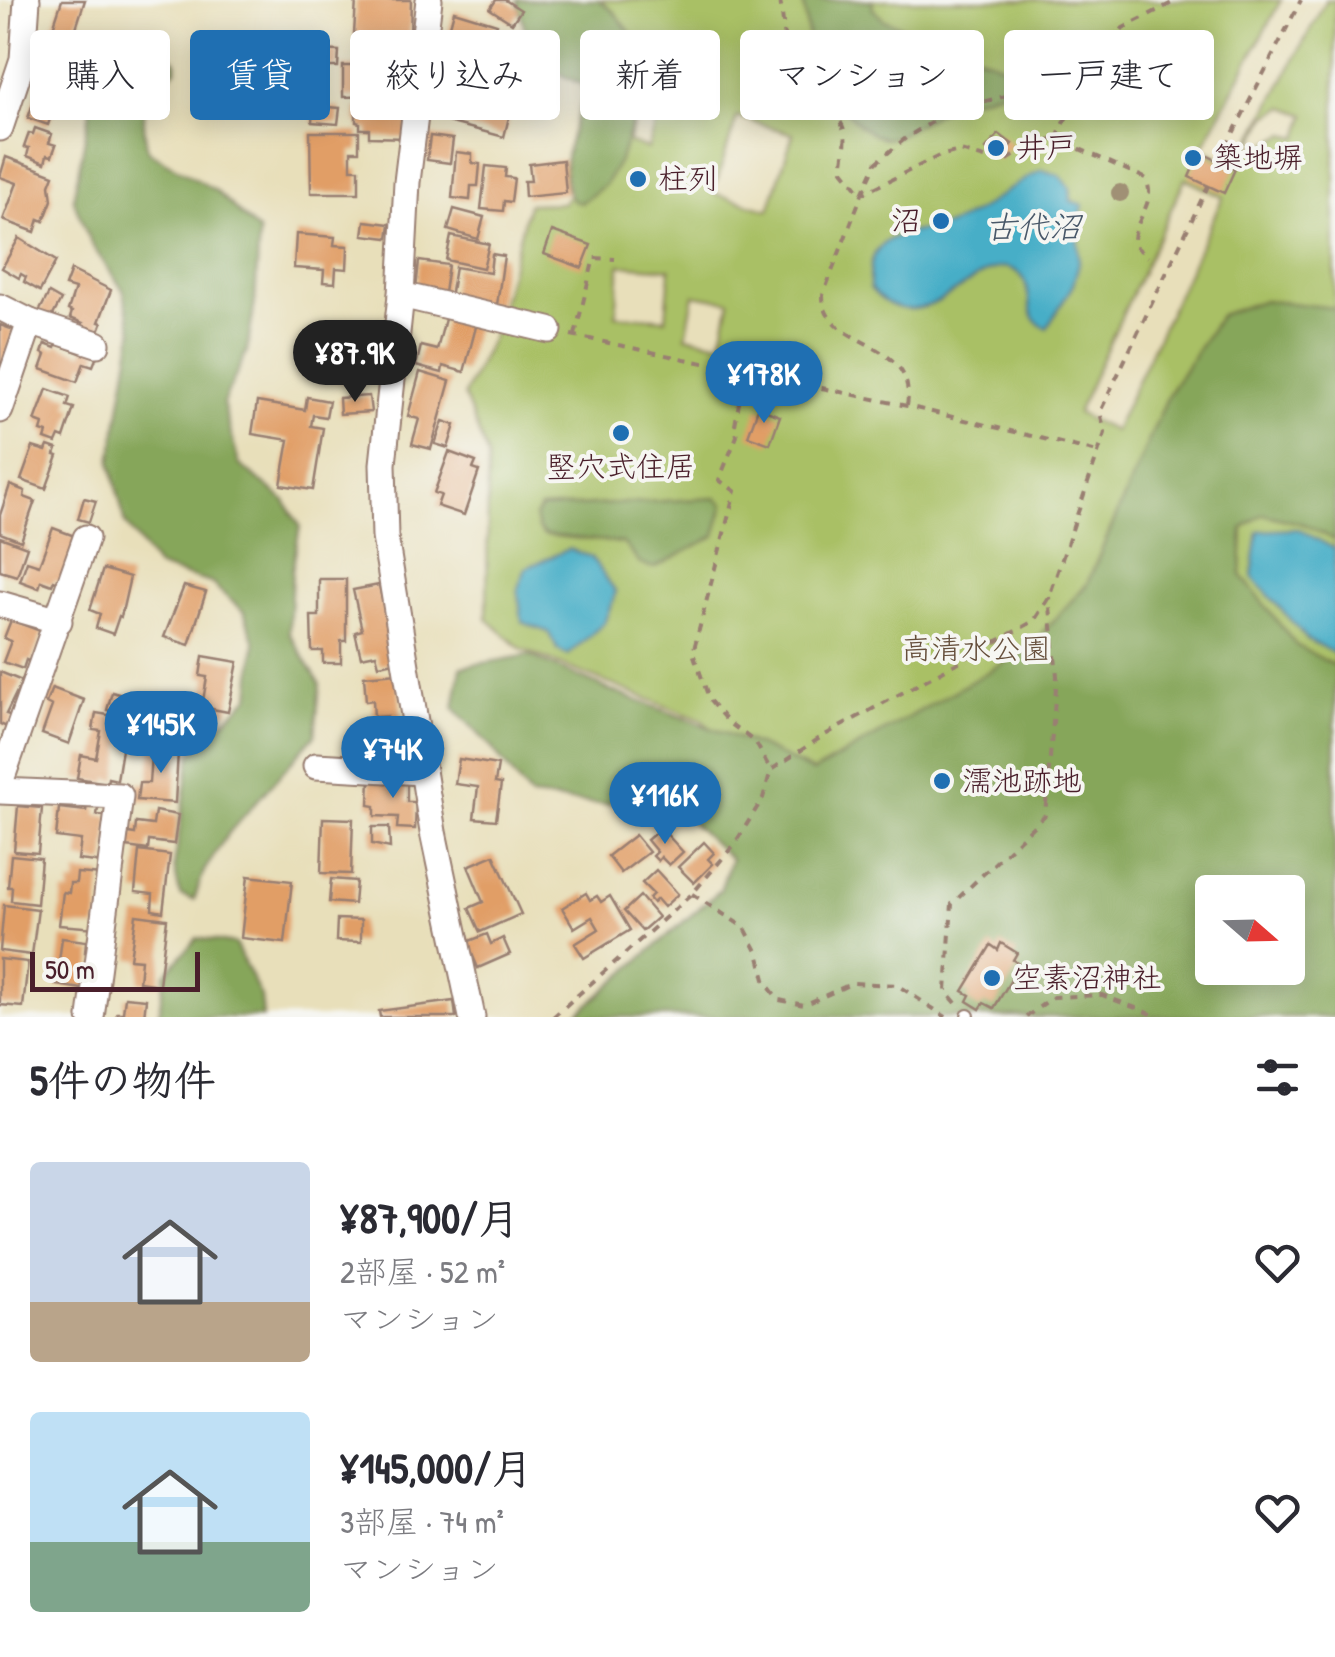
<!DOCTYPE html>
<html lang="ja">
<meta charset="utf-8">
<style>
:root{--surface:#fff;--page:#f2f2f3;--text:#2b2b33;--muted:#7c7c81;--accent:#1f6fb2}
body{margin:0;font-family:"Patrick Hand","Klee One",sans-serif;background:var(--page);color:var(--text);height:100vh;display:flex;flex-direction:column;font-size:38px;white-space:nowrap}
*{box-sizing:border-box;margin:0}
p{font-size:32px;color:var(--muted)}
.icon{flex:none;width:55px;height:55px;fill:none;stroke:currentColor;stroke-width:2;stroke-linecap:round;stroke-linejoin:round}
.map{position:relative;height:1017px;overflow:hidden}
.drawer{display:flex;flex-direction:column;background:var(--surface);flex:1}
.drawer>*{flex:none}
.guide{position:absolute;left:30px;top:30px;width:1275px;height:90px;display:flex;gap:20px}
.needle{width:65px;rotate:110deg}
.controls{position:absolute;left:1195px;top:875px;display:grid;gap:20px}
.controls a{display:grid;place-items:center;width:110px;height:110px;border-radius:10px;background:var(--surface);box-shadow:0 5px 25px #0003;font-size:50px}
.scale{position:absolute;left:30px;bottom:25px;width:170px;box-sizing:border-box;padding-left:10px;border:5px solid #4a1f2b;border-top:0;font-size:28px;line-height:35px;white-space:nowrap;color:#4a1f2b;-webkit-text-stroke:8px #f6f6f2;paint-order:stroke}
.price{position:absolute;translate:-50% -85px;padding:0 22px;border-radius:35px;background:var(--accent);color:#fff;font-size:32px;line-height:65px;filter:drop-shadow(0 2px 5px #0008)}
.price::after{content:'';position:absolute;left:50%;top:60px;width:30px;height:22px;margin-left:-15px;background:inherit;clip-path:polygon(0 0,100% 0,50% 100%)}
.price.current{background:#222;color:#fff}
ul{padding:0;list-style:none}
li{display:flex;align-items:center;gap:30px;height:250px;padding:0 30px}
li span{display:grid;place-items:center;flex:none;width:280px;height:200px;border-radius:10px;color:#555}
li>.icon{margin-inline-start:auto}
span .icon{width:120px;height:120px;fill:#fffc;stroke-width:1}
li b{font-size:42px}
h2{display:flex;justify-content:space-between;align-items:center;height:120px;padding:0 30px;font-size:42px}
.tag{padding:0 35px;border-radius:10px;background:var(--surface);box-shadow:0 5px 25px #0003;font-size:35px;line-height:90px}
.tag.current{background:var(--accent);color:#fff}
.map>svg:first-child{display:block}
.green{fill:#a9c065;stroke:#7a7048;stroke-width:2.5;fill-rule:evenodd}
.forest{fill:#86a65a;stroke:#686242;stroke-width:2.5;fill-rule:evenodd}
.water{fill:#47aec7;stroke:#486679;stroke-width:2.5}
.building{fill:#e19e66}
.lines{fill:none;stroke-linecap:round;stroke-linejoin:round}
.lane-casing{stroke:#997f72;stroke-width:16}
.street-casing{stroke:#997f72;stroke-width:29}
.path{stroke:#997f72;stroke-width:4;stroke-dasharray:8 8;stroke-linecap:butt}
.lane{stroke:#fff;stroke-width:12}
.street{stroke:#fff;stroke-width:25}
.tree{fill:#a09075}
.poi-dot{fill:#1f6fb2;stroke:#f6f6f2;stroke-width:4}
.labels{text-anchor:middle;stroke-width:8;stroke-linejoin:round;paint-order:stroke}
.poi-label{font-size:30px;fill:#4a1f2b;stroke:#f6f6f2;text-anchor:start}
.park-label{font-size:30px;fill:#664f3c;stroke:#f6f6f2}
.water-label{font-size:32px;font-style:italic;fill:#495869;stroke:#f6f6f2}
</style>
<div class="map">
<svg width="1335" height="1017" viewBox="0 0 1335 1017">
<rect width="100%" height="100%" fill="#f6f6f2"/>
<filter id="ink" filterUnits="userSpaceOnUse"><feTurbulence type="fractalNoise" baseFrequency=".01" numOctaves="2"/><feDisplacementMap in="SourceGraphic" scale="20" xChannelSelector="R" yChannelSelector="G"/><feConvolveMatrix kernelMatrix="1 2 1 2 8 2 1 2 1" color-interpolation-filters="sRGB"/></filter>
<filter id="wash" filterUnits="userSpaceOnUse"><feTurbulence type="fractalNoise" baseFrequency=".0048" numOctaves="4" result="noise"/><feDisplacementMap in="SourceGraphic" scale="40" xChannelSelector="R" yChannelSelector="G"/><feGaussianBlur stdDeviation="2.25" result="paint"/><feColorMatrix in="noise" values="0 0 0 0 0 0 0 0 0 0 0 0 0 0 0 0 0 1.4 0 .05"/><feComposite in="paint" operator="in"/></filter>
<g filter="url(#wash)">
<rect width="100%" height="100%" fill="#e8dfba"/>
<path class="green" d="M585 0H1281L1202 148 1237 167 1326 0H1335V1017L738 863 736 748 701 720 521 649 487 619 488 457 464 395 494 333 528 204 562 203 594 168ZM645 91 665 97 648 149 628 142ZM1285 107 1306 115 1299 137 1285 134 1252 152 1250 150 1267 116ZM737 117 793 134 769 210 713 193ZM1185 179 1223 197 1114 431 1077 413ZM620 265 670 269 666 319 616 315ZM694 295 730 301 721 343 686 336ZM1212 892H1288V968H1212Z"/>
<g class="forest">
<path d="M517 0H599L614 12 648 55V76L621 157 605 185 581 203 573 201C553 170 575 125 585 94L581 84C531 62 531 51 517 0Z"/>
<path d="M803 0H872L873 9 884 20 1040 79 949 106 897 136 886 139 872 134 859 125 814 77Z"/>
<path d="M131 27 159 42 176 62V70C141 95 140 111 148 151L216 191 259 232 255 302 247 351 223 403 239 464 285 501 300 526 292 572 289 633 320 684 315 735 227 835 204 871 194 900 180 895 174 866 191 754 250 696 255 642 244 612 211 583 157 567 125 523 111 462 133 331 123 290 91 244 73 199 101 56 118 29Z"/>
<path d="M1264 300 1335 308V540L1303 524 1263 514 1243 528 1241 575 1296 645 1335 666V1017H574L720 890 731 859 669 802 599 804 530 797 491 747 454 708 461 667 529 655 612 691 762 747 813 772 1026 650 1087 584 1169 393 1220 315ZM1212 892H1288V968H1212Z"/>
<path d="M716 498 724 504 715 536 654 568 640 564 623 543 544 535 538 529 535 516 541 508Z"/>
<path d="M197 938 235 944 261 997 263 1017H158L165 974Z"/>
</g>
<g class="water">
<path d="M1042 170 1059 175 1070 187 1071 201 1083 205 1077 229 1079 263 1073 285 1047 328C1018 319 1040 278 1009 268 975 258 921 349 870 288 870 273 869 256 882 245 902 228 926 233 948 225 983 212 1009 186 1042 170Z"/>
<path d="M1298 529 1335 549V654L1307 639 1252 576 1258 531Z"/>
<path d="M569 549 591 557 616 592 604 623 568 655 558 650 548 632 522 622 518 588 526 568Z"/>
</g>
<g id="blocks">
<g class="building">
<path d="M62 0H85L76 28 82 30 71 64 44 55Z"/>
<path d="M356 0H411L410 36 354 34Z"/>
<path d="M496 0H505L521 10 512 23 490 9Z"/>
<path d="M454 11 497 24 488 53 446 41Z"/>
<path d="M358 47H393V70H378V96L343 97V66H358Z"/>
<path d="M314 50 339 51 338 67H314Z"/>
<path d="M40 83 55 89 53 95 58 96 48 125 28 118Z"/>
<path d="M443 83 513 101 504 137 433 118Z"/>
<path d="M383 88 409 90 408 105 382 103Z"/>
<path d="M313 106 340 108 338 124 312 122Z"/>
<path d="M356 109 409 112 408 138 369 137V129H360V123L356 122Z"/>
<path d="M35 128 52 134 49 143 56 145 52 156 47 155 45 163 27 156 29 148 24 147 29 133 33 134Z"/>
<path d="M310 132H359V151H351V169H359V193H311Z"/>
<path d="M999 134 1012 144 998 160 986 149Z"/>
<path d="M430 136 453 139 450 163 427 160Z"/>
<path d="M456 152 472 154V163L480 164 478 186H471L470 200 452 198Z"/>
<path d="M1200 152 1235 169 1224 193 1189 177Z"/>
<path d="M6 157 54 175 50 185 52 200 44 221 39 219 35 232 3 220 17 183 0 177Z"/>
<path d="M563 160 566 193 525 197 524 181H531L529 164Z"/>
<path d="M486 166 506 168 505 177 514 178 511 202 504 201 503 211 481 209Z"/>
<path d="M454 209 484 217 478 239 448 230Z"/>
<path d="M365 221 390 224 388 238 363 235Z"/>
<path d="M552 231 591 245 582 268 544 254Z"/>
<path d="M296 234 335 237 334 245 348 246 347 269 336 268 335 283 323 282 324 270 294 268Z"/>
<path d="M451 236 489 244 483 268 446 260Z"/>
<path d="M19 238 56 261 40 291 24 282 26 277 21 274 19 278 2 268Z"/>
<path d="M492 254 504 256 497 305 450 298 455 267 490 273Z"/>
<path d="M419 261 448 265 444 293 416 289Z"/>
<path d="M71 270 111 290 99 322 102 323 97 336 81 330 83 323 70 318 72 312 68 310 75 289 65 286Z"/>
<path d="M49 293 61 300 51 319 39 312Z"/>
<path d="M446 315 477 323 464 372 443 366 442 373 416 366 421 346 437 350Z"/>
<path d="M0 325 14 330 7 351 11 353 0 372Z"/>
<path d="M304 343 372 351 368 380 348 377V382L315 378 316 363 302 361Z"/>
<path d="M45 344 55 348 57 344 83 354 85 346 99 351 93 366 84 363 77 382 41 369 46 355 42 353Z"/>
<path d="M420 372 450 381 431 449 412 444 419 419 408 416Z"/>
<path d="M47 389 70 397 67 406 74 408 64 438 59 436 56 443 45 439 47 433 41 431 43 424 35 421Z"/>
<path d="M369 396 371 412 340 414 339 398Z"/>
<path d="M307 397 329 401 326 417 313 415 311 426 323 428 313 490 281 485 289 440 252 434 257 402 305 410Z"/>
<path d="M758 408 780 416 770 444 748 436Z"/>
<path d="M443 421 455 425 448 448 435 444Z"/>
<path d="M48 446 57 449 55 455 58 456 46 489 21 480 33 447 46 451Z"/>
<path d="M449 452 476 462 473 469 479 471 464 515 437 506 441 495 434 493Z"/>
<path d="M10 485 25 491 24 497 35 501 21 541 0 533V515Z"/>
<path d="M84 498 96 501 89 522 78 519Z"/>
<path d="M53 528 80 538 64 584 54 580 52 585 41 581 39 588 20 581 27 561 39 565Z"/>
<path d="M0 537 27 547 17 576 0 571Z"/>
<path d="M103 569 130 577 121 617 119 616 113 634 96 628 100 614 90 610Z"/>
<path d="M319 579H346V641H341V663H323V651H312L311 616H319Z"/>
<path d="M379 585 395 662 379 665 376 654 361 657 355 632 362 630 353 590Z"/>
<path d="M184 586 206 592 189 645 164 637Z"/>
<path d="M11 620 43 632 31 662 26 660 23 669 3 662 11 641 4 638Z"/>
<path d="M203 656 238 662 228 712 202 707 207 677 200 676Z"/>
<path d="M0 672 22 681 6 714 13 716 9 728 0 724Z"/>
<path d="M398 673 402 724 387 725V716L374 717 373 700 366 701 364 676Z"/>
<path d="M52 688 84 700 69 744 42 734 52 706 46 703Z"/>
<path d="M112 692 133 698 128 715 107 710Z"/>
<path d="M96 713 127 718 117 780 108 778 107 783 77 778 81 755 96 758 101 731 93 730Z"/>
<path d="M365 732 388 733V739H402L401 765 363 763Z"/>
<path d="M152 741 165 742V751L178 752 175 803 137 800 139 783H149Z"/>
<path d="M459 759 498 765 495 783 501 784 496 820 474 818 478 787 455 784Z"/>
<path d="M370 777 407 778V802H416L415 829 397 828 398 817 375 816V806L369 805Z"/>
<path d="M18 806 42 808 38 853 14 851Z"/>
<path d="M87 806 98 808 97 815 110 816 105 863 78 860 81 840 56 837 59 808 86 811Z"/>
<path d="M155 811 178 815 174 844 149 841 148 850 126 847 128 833 135 834 136 823 153 825Z"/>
<path d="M323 818 353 819 351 874 321 873Z"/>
<path d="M372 827H389L390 848 372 844Z"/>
<path d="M661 828 683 852 669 865 661 857 658 861 653 856 657 852 647 840Z"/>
<path d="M635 835 649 852 621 873 608 856Z"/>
<path d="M704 842 714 853 708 859 713 864 694 883 678 867Z"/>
<path d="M139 851 170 855 163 912 152 910 153 894 135 892Z"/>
<path d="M11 855 41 858 37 904 11 901 12 887H8Z"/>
<path d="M494 855 521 914 480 932 469 908 483 902 468 866Z"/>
<path d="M656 870 678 894 664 907 657 899 653 903 649 898 653 894 642 883Z"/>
<path d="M77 873 102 875 96 928 59 925 63 892 69 893 70 883H76Z"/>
<path d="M248 876 292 881 285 943 241 938Z"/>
<path d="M331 879 356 881 354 904 329 902Z"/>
<path d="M586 893 590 900 597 896 601 902 610 896 630 930 584 958 575 944 599 929 592 917 574 928 562 908Z"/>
<path d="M640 896 658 917 642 931 624 911Z"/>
<path d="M4 905 38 909 32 955 0 951Z"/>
<path d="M136 915 167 919 159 985 139 982 141 960 130 959Z"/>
<path d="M337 919 361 920V942L336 941Z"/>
<path d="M487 934 491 944 503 938 510 954 478 968 467 942Z"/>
<path d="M62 938 86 941 85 952H93L88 990 56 985Z"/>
<path d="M1001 943 1017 953 1013 960 1020 965 994 1008 984 1003 980 1009 967 1001 970 995 963 991 991 945 998 950Z"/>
<path d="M0 959 28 962 23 1007 0 1005Z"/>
<path d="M125 997 146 999 144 1017H116L117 1013H123Z"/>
<path d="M454 1001 456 1017H380L379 1011Z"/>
</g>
</g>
</g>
<g filter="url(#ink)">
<use href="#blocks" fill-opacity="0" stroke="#997f72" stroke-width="2.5"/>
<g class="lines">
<defs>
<path id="lane" d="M968 1017V1016"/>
<g id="street">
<path d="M429 0 407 182 401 295 383 464 385 537 433 832 472 1017"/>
<path d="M0 128 23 59 27 0"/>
<path d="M401 295 549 330"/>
<path d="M0 307 30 322 0 410"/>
<path d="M30 322 97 344"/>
<path d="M0 604 59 621"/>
<path d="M316 766 423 772"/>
<path d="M0 783 86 538"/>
<path d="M0 791 120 796 91 1017"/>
</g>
</defs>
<use href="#lane" class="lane-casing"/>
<use href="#street" class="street-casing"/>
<g class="path">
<path d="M780 0C784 24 785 57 795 79 805 102 837 106 844 130 848 143 842 157 843 170L862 194 876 163 907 137 954 109 1046 86 1068 74"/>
<path d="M1057 139 1064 121 1105 65 1115 38 1123 28 1178 0"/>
<path d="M1219 161 1301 0"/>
<path d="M571 335 907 406 1098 452"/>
<path d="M575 335 594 258 615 259"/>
<path d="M745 370 735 425 737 436 719 480 735 491 693 653 710 701 727 721 756 743 770 769"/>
<path d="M907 406C918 336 822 350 823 295L862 194 939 156 960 151 1003 163 1039 140 1057 139 1145 178C1159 202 1132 220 1134 245L1148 257"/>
<path d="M692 894 745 928 758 953 766 983 779 1000 804 1005 853 983 897 985 946 1017"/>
<path d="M956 1003 946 991 952 904 1045 815 1057 676 1049 597"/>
<path d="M553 1017 692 894 734 845 763 798 771 770 823 736 1034 621 1049 597 1105 433 1100 412 1208 186"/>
<path d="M1026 1017 1053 997 1102 995 1159 1017"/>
</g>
<use href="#lane" class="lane"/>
<use href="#street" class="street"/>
</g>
<circle class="tree" cx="1120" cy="193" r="9"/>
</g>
<g class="poi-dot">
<circle cx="996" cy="148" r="10"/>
<circle cx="1193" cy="158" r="10"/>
<circle cx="638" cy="179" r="10"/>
<circle cx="941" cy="221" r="10"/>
<circle cx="621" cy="433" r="10"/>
<circle cx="942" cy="781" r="10"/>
<circle cx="992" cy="978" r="10"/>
</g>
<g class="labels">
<g class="poi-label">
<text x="1016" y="158">井戸</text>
<text x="1213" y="168">築地塀</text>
<text x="658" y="189">柱列</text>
<text x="921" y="231" text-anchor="end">沼</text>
<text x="621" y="477" text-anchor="middle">竪穴式住居</text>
<text x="962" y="791">濡池跡地</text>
<text x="1012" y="988">空素沼神社</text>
</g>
<g class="park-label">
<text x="976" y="659">高清水公園</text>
</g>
<g class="water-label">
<text x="1033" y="238">古代沼</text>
</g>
</g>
</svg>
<div class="controls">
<a><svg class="needle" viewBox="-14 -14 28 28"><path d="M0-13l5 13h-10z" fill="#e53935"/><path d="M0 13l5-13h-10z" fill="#7c7c81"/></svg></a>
</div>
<div class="scale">50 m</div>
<b class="price current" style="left:355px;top:405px">¥87.9K</b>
<b class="price" style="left:764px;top:426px">¥178K</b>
<b class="price" style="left:161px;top:776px">¥145K</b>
<b class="price" style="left:393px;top:801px">¥74K</b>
<b class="price" style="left:665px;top:847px">¥116K</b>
<div class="guide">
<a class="tag">購入</a>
<a class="tag current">賃貸</a>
<a class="tag">絞り込み</a>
<a class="tag">新着</a>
<a class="tag">マンション</a>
<a class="tag">一戸建て</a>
</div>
</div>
<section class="drawer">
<h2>5件の物件<svg class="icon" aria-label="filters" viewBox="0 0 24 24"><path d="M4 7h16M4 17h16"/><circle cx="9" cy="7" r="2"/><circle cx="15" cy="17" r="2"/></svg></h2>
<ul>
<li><span style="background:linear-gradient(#c9d6e8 70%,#b9a48a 0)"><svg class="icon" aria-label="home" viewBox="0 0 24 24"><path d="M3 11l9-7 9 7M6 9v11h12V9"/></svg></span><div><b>¥87,900/月</b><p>2部屋 · 52 m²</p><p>マンション</p></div><svg class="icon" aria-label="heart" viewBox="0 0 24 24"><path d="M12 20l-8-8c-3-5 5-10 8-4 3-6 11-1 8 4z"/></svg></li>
<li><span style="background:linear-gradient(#bfe0f5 65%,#7fa58c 0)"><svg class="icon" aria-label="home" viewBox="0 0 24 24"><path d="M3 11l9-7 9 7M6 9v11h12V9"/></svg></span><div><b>¥145,000/月</b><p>3部屋 · 74 m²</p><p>マンション</p></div><svg class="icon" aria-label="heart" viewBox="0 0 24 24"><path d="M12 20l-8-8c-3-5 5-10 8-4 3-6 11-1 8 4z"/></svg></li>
</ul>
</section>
